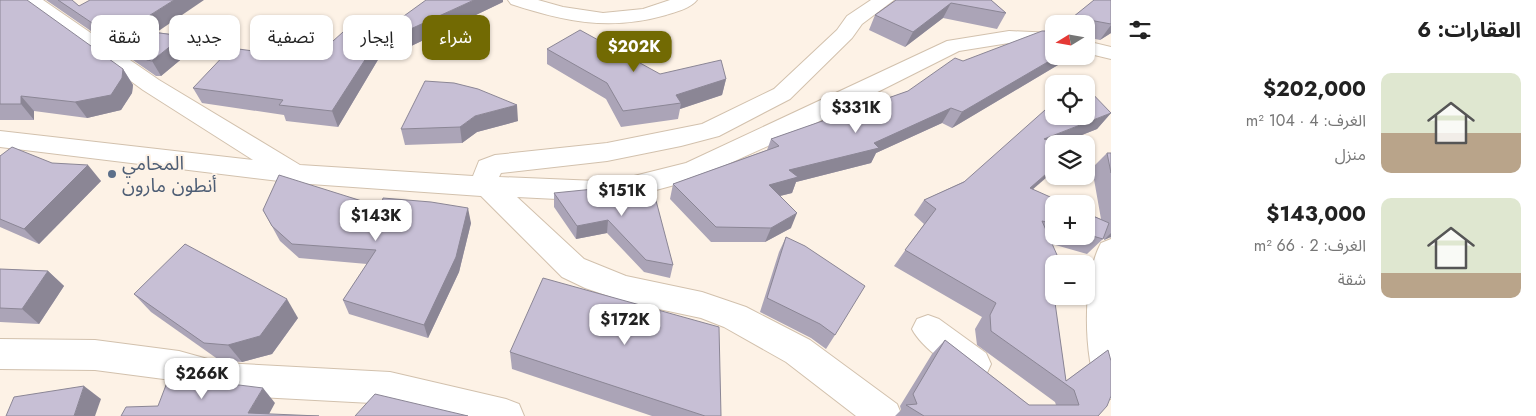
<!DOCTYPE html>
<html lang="ar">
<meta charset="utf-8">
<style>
:root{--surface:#fff;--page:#f2f2f2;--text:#222;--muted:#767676;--accent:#726a03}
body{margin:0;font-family:Jost,"Noto Sans Arabic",sans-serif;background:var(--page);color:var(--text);direction:rtl;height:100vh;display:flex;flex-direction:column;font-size:19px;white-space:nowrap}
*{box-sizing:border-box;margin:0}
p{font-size:16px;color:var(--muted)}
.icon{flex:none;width:28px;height:28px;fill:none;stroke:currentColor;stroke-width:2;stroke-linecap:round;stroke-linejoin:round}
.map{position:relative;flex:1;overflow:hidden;direction:ltr}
.details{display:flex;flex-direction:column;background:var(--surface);width:425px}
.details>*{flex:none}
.top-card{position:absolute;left:15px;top:15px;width:475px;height:45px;direction:rtl;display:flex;gap:10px}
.needle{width:32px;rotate:259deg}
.buttons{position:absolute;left:1045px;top:15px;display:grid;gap:10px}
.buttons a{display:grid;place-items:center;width:50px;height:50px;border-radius:10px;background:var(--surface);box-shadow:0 1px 4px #0004;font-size:25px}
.price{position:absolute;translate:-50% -42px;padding:0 11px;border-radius:10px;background:#fff;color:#222;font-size:16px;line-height:32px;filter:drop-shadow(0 1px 2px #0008)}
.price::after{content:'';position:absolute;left:50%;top:30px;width:15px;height:11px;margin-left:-8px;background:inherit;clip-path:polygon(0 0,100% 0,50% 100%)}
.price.on{background:var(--accent);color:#fff}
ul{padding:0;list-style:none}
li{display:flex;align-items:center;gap:15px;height:125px;padding:0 15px}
li span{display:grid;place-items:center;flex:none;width:140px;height:100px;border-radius:10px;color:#555}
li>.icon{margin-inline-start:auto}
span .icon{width:60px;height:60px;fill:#fffc;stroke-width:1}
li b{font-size:21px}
h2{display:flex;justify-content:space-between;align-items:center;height:60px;padding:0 15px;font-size:21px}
.chip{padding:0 18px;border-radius:10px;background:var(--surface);box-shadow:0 1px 4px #0004;font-size:18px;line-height:45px}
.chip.on{background:var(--accent);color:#fff}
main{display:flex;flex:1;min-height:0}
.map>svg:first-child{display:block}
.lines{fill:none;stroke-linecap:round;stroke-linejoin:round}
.minor-casing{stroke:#d2c1ad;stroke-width:2}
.minor{fill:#fff;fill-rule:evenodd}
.wall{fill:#aba4b7}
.shaded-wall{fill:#8b8695}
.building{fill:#c7bfd5;stroke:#8b8695}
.service-dot{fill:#5c6f8a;stroke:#fdf2e6;stroke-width:2}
.labels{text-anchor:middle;stroke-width:4;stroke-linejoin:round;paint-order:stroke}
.service-label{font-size:19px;fill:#4e5e75;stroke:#fdf2e6;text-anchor:start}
</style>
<main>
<section class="details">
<h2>العقارات: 6<svg class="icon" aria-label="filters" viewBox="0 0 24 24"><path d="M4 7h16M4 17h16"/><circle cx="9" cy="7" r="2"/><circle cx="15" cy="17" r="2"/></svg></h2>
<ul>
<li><span style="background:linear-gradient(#dfe7d0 60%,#b9a48a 0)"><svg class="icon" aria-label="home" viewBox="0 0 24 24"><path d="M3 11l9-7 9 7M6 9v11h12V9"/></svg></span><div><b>$202,000</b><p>الغرف: 4 · 104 m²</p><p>منزل</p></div></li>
<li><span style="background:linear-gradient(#dfe7d0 75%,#b9a48a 0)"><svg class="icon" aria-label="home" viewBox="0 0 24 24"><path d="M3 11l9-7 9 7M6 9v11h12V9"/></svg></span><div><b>$143,000</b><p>الغرف: 2 · 66 m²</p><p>شقة</p></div></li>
</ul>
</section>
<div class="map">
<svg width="1111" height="416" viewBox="0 0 1111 416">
<rect width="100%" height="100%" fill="#fdf2e6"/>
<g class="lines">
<defs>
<g id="minor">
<path d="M20 0H43L159 80 300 165 473 176 479 161 495 155 607 143 702 124 774 89 837 30 847 16 871 0H894L862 24 852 38 790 99 719 136 681 146 607 161 501 173 499 177 597 181 634 176 686 163 947 41 1009 31 1054 33V45L1009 43 959 51 792 135 693 180 634 196 597 201 517 197 584 259 626 276 702 292 746 307 810 340 897 404 902 416H856L786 362 724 327 701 318 626 302 585 288 562 277 481 196 296 183 0 147V131L253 160 143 90Z"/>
<path d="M508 0H538L563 7 603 13 643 9 670 0H697C691 8 676 12 666 15 610 31 566 22 511 4Z"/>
<path d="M1086 41 1111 47V59L1086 53Z"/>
<path d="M1111 239V399L1099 394C1083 358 1082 278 1101 243Z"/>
<path d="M928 315 939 319 986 353 991 364 986 375 974 379C955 372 921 347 912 329L917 319Z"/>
<path d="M0 339 95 340 179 351 222 363 390 372 506 399 519 404 524 416H437L390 404 222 395 179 381 95 370 0 369Z"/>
</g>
</defs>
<use href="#minor" class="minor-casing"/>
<use href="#minor" class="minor"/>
</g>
<g class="wall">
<path d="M0 0 123 69 133 85 132 93 121 110 87 118 34 111V120H0Z"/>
<path d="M46 0H72L79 6 156 32 183 36 191 51 161 76H156Z"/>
<path d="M896 0H991L1006 13 997 29 943 18 905 47 869 30 875 15Z"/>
<path d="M1111 0V33L1100 40 1086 37V24H1068L1073 17Z"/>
<path d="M503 2 407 48 400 37 397 21Z"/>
<path d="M547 49 660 74 726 79 722 95 680 109 678 119 621 127 606 99 547 64Z"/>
<path d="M382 53 338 127 286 121 284 115 202 103 193 88 313 59Z"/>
<path d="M1054 56H1070L1068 59 952 128 942 123 876 153 871 163 796 182 792 193 780 196 791 228 765 242H711L670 199 673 184 767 150 771 139 908 91 963 61Z"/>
<path d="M1111 113 1097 129 1062 143 1033 189 1054 204V236H1086V213L1101 219 1092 168 1107 153H1111V238L1110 237 1104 240V238L1087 254 1052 244 1054 264V283L1052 284 1066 381 1108 350 1098 416H895L901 410 900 406 932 354 945 340 1029 405H1056L1055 402 977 345 975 329 982 317 894 266 924 224 914 215 924 200Z"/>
<path d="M518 121 477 132 462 143 405 145 401 129Z"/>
<path d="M0 156 52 163 101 181 39 244 0 227Z"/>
<path d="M554 193 639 198 673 265 670 278 644 272 607 233 576 239 554 207Z"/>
<path d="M381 207 471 223 459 272 428 338 349 314 343 300 367 264 299 258 280 241 263 210Z"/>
<path d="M786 237 835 335 826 349 811 338 760 312 779 252Z"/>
<path d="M0 269 48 271 64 286 39 324 0 322Z"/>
<path d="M134 294 298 318 272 354 242 362 219 360 151 312Z"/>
<path d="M510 352 721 416H652L512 369Z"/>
</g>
<g class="shaded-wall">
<path d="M174 0H204L138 45 128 29Z"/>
<path d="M474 0H503V2L407 48 404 32Z"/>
<path d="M951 3 943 18 905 47 913 32Z"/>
<path d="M1111 25V33L1100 40Z"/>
<path d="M183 36 191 51 161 76 152 61Z"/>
<path d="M379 38 382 53 338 127 332 111Z"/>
<path d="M1058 56H1070L1068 59 952 128 962 112Z"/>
<path d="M123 69 133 85 132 93 121 110 87 118 75 102Z"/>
<path d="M726 79 722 95 680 109 681 103 676 95Z"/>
<path d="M21 96 34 111V120L21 104Z"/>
<path d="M517 105 518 121 477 132 462 143 460 127 475 116Z"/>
<path d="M951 108 942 123 876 153 871 163 796 182 792 193 763 200 769 185 789 170Z"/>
<path d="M1111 113 1097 129 1059 144 1044 139Z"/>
<path d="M88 165 101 181 39 244 24 229Z"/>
<path d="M1054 167V171L1017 203 1030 188Z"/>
<path d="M468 208 471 223 459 272 428 338 424 325Z"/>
<path d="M797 213 791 228 765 242 771 228Z"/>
<path d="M608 220 607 233 576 239 577 226Z"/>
<path d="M1111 233V237L1104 240Z"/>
<path d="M48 271 64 286 39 324 22 309Z"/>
<path d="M287 299 298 318 272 354 242 362 228 345Z"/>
<path d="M84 386 101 399 95 416H74Z"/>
<path d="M263 388 275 403 268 416 248 413Z"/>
</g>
<g class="building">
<path d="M0 0H27L123 69 122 78 111 95 75 102 21 96V104H0Z"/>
<path d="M58 0H72L79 6 90 0H174L128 29 183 36 152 61 147 60Z"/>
<path d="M426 0H474L404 32 397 21Z"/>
<path d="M896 0H991L1006 13 951 3 913 32 875 15Z"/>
<path d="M1094 0H1111V24L1073 17Z"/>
<path d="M580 30 660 74 721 60 726 79 676 95 681 103 623 111 607 83 547 49Z"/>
<path d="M1042 31H1054V56H1058L962 112 951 108 874 143 879 148 789 170 798 177 769 185 797 213 771 228 716 227 673 184 779 146 771 139 908 91 955 58 963 61Z"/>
<path d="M343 32 379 38 332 111 279 105 283 100 193 88 231 48 313 59Z"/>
<path d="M1079 79 1083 84H1074Z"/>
<path d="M425 81 454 83 478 89 517 105 475 116 460 127 401 129Z"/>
<path d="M1086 87 1111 113 1044 139 1066 144H1054V167L1030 188 1066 204H1054V224L1042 221 1061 264H1054V269L1050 267 1066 381 1108 350 1111 361V396L1107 406 1098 416H924L906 405 917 404 913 394 945 340 1029 405H1079L1074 390 991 331 990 315 996 303 905 250 936 209 924 200 964 182 1054 102V116H1086Z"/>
<path d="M12 147 52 163 88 165 24 229 0 219V156Z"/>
<path d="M1107 153H1111V173Z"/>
<path d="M279 175 381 207 383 198 431 202 468 208 456 257 424 325 343 300 376 250 292 244 272 226 263 210Z"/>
<path d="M634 185 639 198 654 193 673 265 646 260 608 220 577 226 554 193Z"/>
<path d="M1086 213 1109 223 1103 239 1086 234Z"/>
<path d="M786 237 805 246 865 286 835 335 820 324 767 298Z"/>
<path d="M185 244 287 299 260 336 228 345 204 343 134 294Z"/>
<path d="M0 269 48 271 22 309 0 308Z"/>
<path d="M543 278 719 327 721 416H705L510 352Z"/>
<path d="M171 372 207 381 263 388 248 413 319 416H121L126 407 158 406Z"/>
<path d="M84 386 74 416H6L14 397Z"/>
<path d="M375 394 468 416H355Z"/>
</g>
<circle class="service-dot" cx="112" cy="174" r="5"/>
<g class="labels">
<g class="service-label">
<text x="122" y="170">المحامي<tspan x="122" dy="22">أنطون مارون</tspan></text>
</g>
</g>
</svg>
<div class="buttons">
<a><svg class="needle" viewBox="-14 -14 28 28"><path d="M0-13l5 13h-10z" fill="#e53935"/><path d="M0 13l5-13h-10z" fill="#767676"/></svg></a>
<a><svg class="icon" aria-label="locate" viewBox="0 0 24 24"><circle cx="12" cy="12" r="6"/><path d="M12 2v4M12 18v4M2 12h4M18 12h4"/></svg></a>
<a><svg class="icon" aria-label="layers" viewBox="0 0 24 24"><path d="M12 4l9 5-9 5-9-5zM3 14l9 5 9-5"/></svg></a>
<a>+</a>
<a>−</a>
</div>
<b class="price on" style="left:634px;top:73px">$202K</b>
<b class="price" style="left:856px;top:134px">$331K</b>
<b class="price" style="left:622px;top:217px">$151K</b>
<b class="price" style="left:376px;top:242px">$143K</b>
<b class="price" style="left:625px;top:346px">$172K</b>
<b class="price" style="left:202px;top:400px">$266K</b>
<div class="top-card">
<a class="chip on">شراء</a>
<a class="chip">إيجار</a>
<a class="chip">تصفية</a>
<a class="chip">جديد</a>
<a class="chip">شقة</a>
</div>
</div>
</main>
